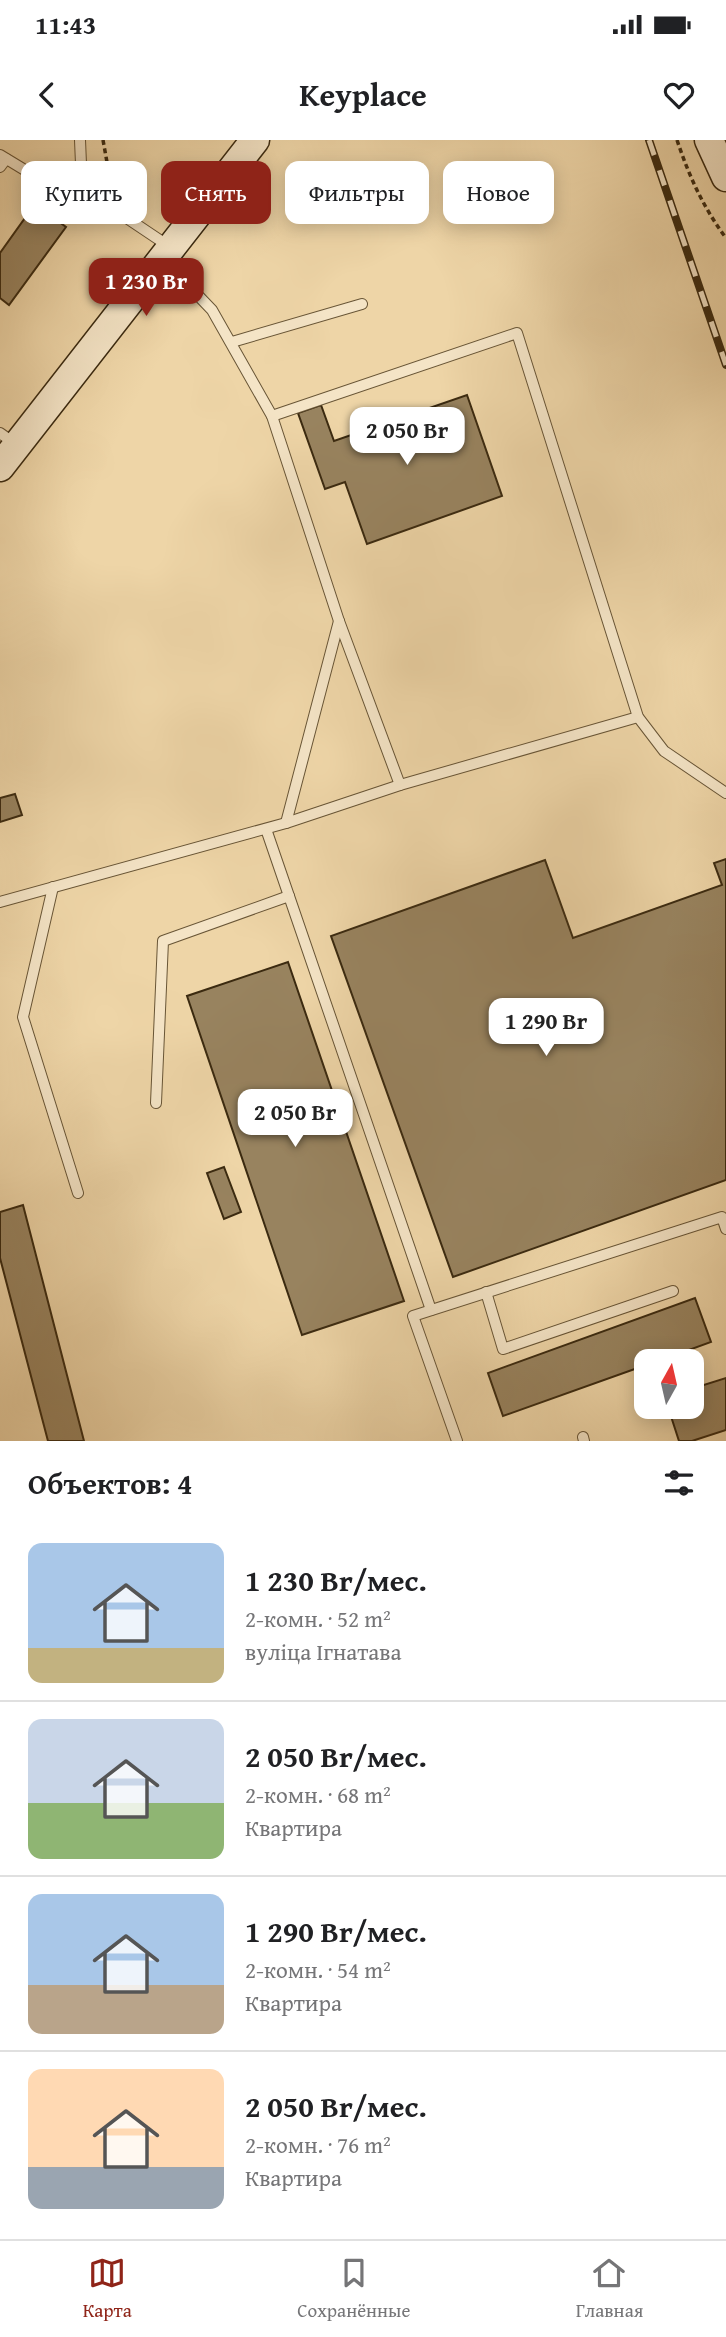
<!DOCTYPE html>
<html lang="ru">
<meta charset="utf-8">
<style>
:root{--surface:#fff;--page:#f2f2f2;--text:#202124;--muted:#757577;--line:#e0e0e0;--accent:#8f2418}
body{margin:0;font-family:"Gentium Book Plus",serif;background:var(--page);color:var(--text);height:100vh;display:flex;flex-direction:column;font-size:26px;white-space:nowrap}
*{box-sizing:border-box;margin:0}
p{font-size:23px;color:var(--muted)}
.icon{flex:none;width:38px;height:38px;fill:none;stroke:currentColor;stroke-width:2;stroke-linecap:round;stroke-linejoin:round}
.map{position:relative;height:1301px;overflow:hidden}
.side{display:flex;flex-direction:column;background:var(--surface);flex:1}
.side>*{flex:none}
.banner{position:absolute;left:21px;top:21px;width:684px;height:63px;display:flex;gap:14px}
.needle{width:46px;rotate:8deg}
.buttons{position:absolute;left:634px;top:1209px;display:grid;gap:14px}
.buttons a{display:grid;place-items:center;width:70px;height:70px;border-radius:14px;background:var(--surface);box-shadow:0 4px 18px #0003;font-size:35px}
.price{position:absolute;translate:-50% -60px;padding:0 16px;border-radius:14px;background:#fff;color:#222;font-size:23px;line-height:46px;filter:drop-shadow(0 2px 4px #0008)}
.price::after{content:'';position:absolute;left:50%;top:42px;width:21px;height:16px;margin-left:-10px;background:inherit;clip-path:polygon(0 0,100% 0,50% 100%)}
.price.current{background:var(--accent);color:#fff}
ul{padding:0;list-style:none}
li{display:flex;align-items:center;gap:21px;height:175px;padding:0 28px}
li+li{border-top:2px solid var(--line)}
li span{display:grid;place-items:center;flex:none;width:196px;height:140px;border-radius:14px;color:#555}
li>.icon{margin-inline-start:auto}
span .icon{width:84px;height:84px;fill:#fffc;stroke-width:1}
li b{font-size:30px}
h2{display:flex;justify-content:space-between;align-items:center;height:84px;padding:0 28px;font-size:30px}
.chip{padding:0 24px;border-radius:14px;background:var(--surface);box-shadow:0 4px 18px #0003;font-size:24px;line-height:63px}
.chip.current{background:var(--accent);color:#fff}
.status{display:flex;justify-content:space-between;align-items:center;height:49px;padding:0 35px;background:var(--surface);direction:ltr}
.status svg{height:19px;fill:currentColor}
header{display:flex;justify-content:space-between;align-items:center;height:91px;padding:0 28px;background:var(--surface);font-size:32px;font-weight:600}
.dock{display:flex;justify-content:space-around;align-items:center;height:98px;border-top:2px solid var(--line);background:var(--surface);font-size:19px;color:var(--muted)}
.dock a{display:grid;justify-items:center;gap:4px}
.dock .current{color:var(--accent)}
.map>svg:first-child{display:block}
.building{fill:#98835f;stroke:#3b2a10;stroke-width:2}
.lines{fill:none;stroke-linecap:round;stroke-linejoin:round}
.lane-casing{stroke:#685536;stroke-width:12}
.secondary-casing{stroke:#3b2a10;stroke-width:31}
.path{stroke:#3b2a10;stroke-width:3.5;stroke-dasharray:5 3.5;stroke-linecap:butt}
.lane{stroke:#f4e4c6;stroke-width:10}
.secondary{stroke:#f4e4c6;stroke-width:28}
.rail-casing{stroke:#3b2a10;stroke-width:8}
.rail{stroke:#f4e4c6;stroke-width:5;stroke-dasharray:16;stroke-linecap:butt}
</style>
<div class="status"><b>11:43</b><svg viewBox="0 0 49 12"><path d="M0 12V9h3v3zM5 12V6h3v6zM10 12V3h3v9zM15 12V0h3v12zM26 1h20v11H26zM47 4h2v5h-2z"/></svg></div>
<header><svg class="icon" aria-label="back" viewBox="0 0 24 24"><path d="M15 5l-7 7 7 7"/></svg>Keyplace<svg class="icon" aria-label="heart" viewBox="0 0 24 24"><path d="M12 20l-8-8c-3-5 5-10 8-4 3-6 11-1 8 4z"/></svg></header>
<div class="map">
<svg width="726" height="1301" viewBox="0 0 726 1301">
<rect width="100%" height="100%" fill="#eed5a7"/>
<filter id="stains"><feTurbulence type="fractalNoise" baseFrequency=".00286" numOctaves="4"/><feColorMatrix values="0 0 0 0 .2 0 0 0 0 .09 0 0 0 0 .02 0 0 0 .5 -.17"/></filter>
<radialGradient id="worn" r=".72"><stop offset=".6" stop-color="#630" stop-opacity="0"/><stop offset="1" stop-color="#630" stop-opacity=".3"/></radialGradient>
<g class="building">
<path d="M35 64 66 87 9 165 0 158V113Z"/>
<path d="M467 255 502 356 367 404 345 342 325 349 298 273 321 265 334 301Z"/>
<path d="M15 654 22 675 0 682V658Z"/>
<path d="M726 719V1040L453 1137 331 796 545 720 573 798 722 745 714 723Z"/>
<path d="M288 822 404 1161 302 1195 187 856Z"/>
<path d="M224 1027 241 1072 224 1079 207 1033Z"/>
<path d="M23 1065 84 1301H48L0 1118V1072Z"/>
<path d="M695 1158 711 1202 656 1222H646V1225L503 1276 488 1233Z"/>
<path d="M726 1238V1290L692 1301H679L668 1267H691V1249Z"/>
</g>
<g class="lines">
<defs>
<g id="lane">
<path d="M80 0 82 48"/>
<path d="M0 15 33 35 82 48 170 107"/>
<path d="M0 27 6 19"/>
<path d="M165 121 212 170 272 276 339 481 400 645"/>
<path d="M232 202 362 164"/>
<path d="M272 276 517 193 638 577 664 611 726 653"/>
<path d="M0 293 14 303"/>
<path d="M286 683 339 481"/>
<path d="M266 689 431 1170"/>
<path d="M53 747 23 877 78 1053"/>
<path d="M0 762 286 683 400 645 638 577"/>
<path d="M156 963 163 801 289 756"/>
<path d="M486 1152 503 1209 673 1151"/>
<path d="M583 1297 584 1301"/>
<path d="M457 1301 413 1176 722 1077 726 1089"/>
</g>
<g id="secondary">
<path d="M709 0 726 37"/>
<path d="M0 327 255 0"/>
</g>
</defs>
<use href="#lane" class="lane-casing"/>
<use href="#secondary" class="secondary-casing"/>
<g class="path">
<path d="M103 0 112 50"/>
<path d="M677 0C689 36 703 67 726 98"/>
</g>
<use href="#lane" class="lane"/>
<use href="#secondary" class="secondary"/>
<defs>
<path id="rail" d="M649 0 726 225"/>
</defs>
<use href="#rail" class="rail-casing"/>
<use href="#rail" class="rail"/>
</g>
<rect width="100%" height="100%" filter="url(#stains)"/>
<rect width="100%" height="100%" fill="url(#worn)"/>
</svg>
<div class="buttons">
<a><svg class="needle" viewBox="-14 -14 28 28"><path d="M0-13l5 13h-10z" fill="#e53935"/><path d="M0 13l5-13h-10z" fill="#757577"/></svg></a>
</div>
<b class="price current" style="left:146px;top:178px">1 230 Br</b>
<b class="price" style="left:407px;top:327px">2 050 Br</b>
<b class="price" style="left:546px;top:918px">1 290 Br</b>
<b class="price" style="left:295px;top:1009px">2 050 Br</b>
<div class="banner">
<a class="chip">Купить</a>
<a class="chip current">Снять</a>
<a class="chip">Фильтры</a>
<a class="chip">Новое</a>
</div>
</div>
<section class="side">
<h2>Объектов: 4<svg class="icon" aria-label="filters" viewBox="0 0 24 24"><path d="M4 7h16M4 17h16"/><circle cx="9" cy="7" r="2"/><circle cx="15" cy="17" r="2"/></svg></h2>
<ul>
<li><span style="background:linear-gradient(#a9c7e8 75%,#c2b280 0)"><svg class="icon" aria-label="home" viewBox="0 0 24 24"><path d="M3 11l9-7 9 7M6 9v11h12V9"/></svg></span><div><b>1 230 Br/мес.</b><p>2-комн. · 52 m²</p><p>вуліца Ігнатава</p></div></li>
<li><span style="background:linear-gradient(#c9d6e8 60%,#8fb573 0)"><svg class="icon" aria-label="home" viewBox="0 0 24 24"><path d="M3 11l9-7 9 7M6 9v11h12V9"/></svg></span><div><b>2 050 Br/мес.</b><p>2-комн. · 68 m²</p><p>Квартира</p></div></li>
<li><span style="background:linear-gradient(#a9c7e8 65%,#b9a48a 0)"><svg class="icon" aria-label="home" viewBox="0 0 24 24"><path d="M3 11l9-7 9 7M6 9v11h12V9"/></svg></span><div><b>1 290 Br/мес.</b><p>2-комн. · 54 m²</p><p>Квартира</p></div></li>
<li><span style="background:linear-gradient(#ffd9b3 70%,#9aa5b1 0)"><svg class="icon" aria-label="home" viewBox="0 0 24 24"><path d="M3 11l9-7 9 7M6 9v11h12V9"/></svg></span><div><b>2 050 Br/мес.</b><p>2-комн. · 76 m²</p><p>Квартира</p></div></li>
</ul>
</section>
<nav class="dock">
<a class="current"><svg class="icon" aria-label="map" viewBox="0 0 24 24"><path d="M3 6l6-2 6 2 6-2v14l-6 2-6-2-6 2zM9 4v14M15 6v14"/></svg>Карта</a>
<a><svg class="icon" aria-label="saved" viewBox="0 0 24 24"><path d="M7 4h10v16l-5-4-5 4z"/></svg>Сохранённые</a>
<a><svg class="icon" aria-label="home" viewBox="0 0 24 24"><path d="M3 11l9-7 9 7M6 9v11h12V9"/></svg>Главная</a>
</nav>
